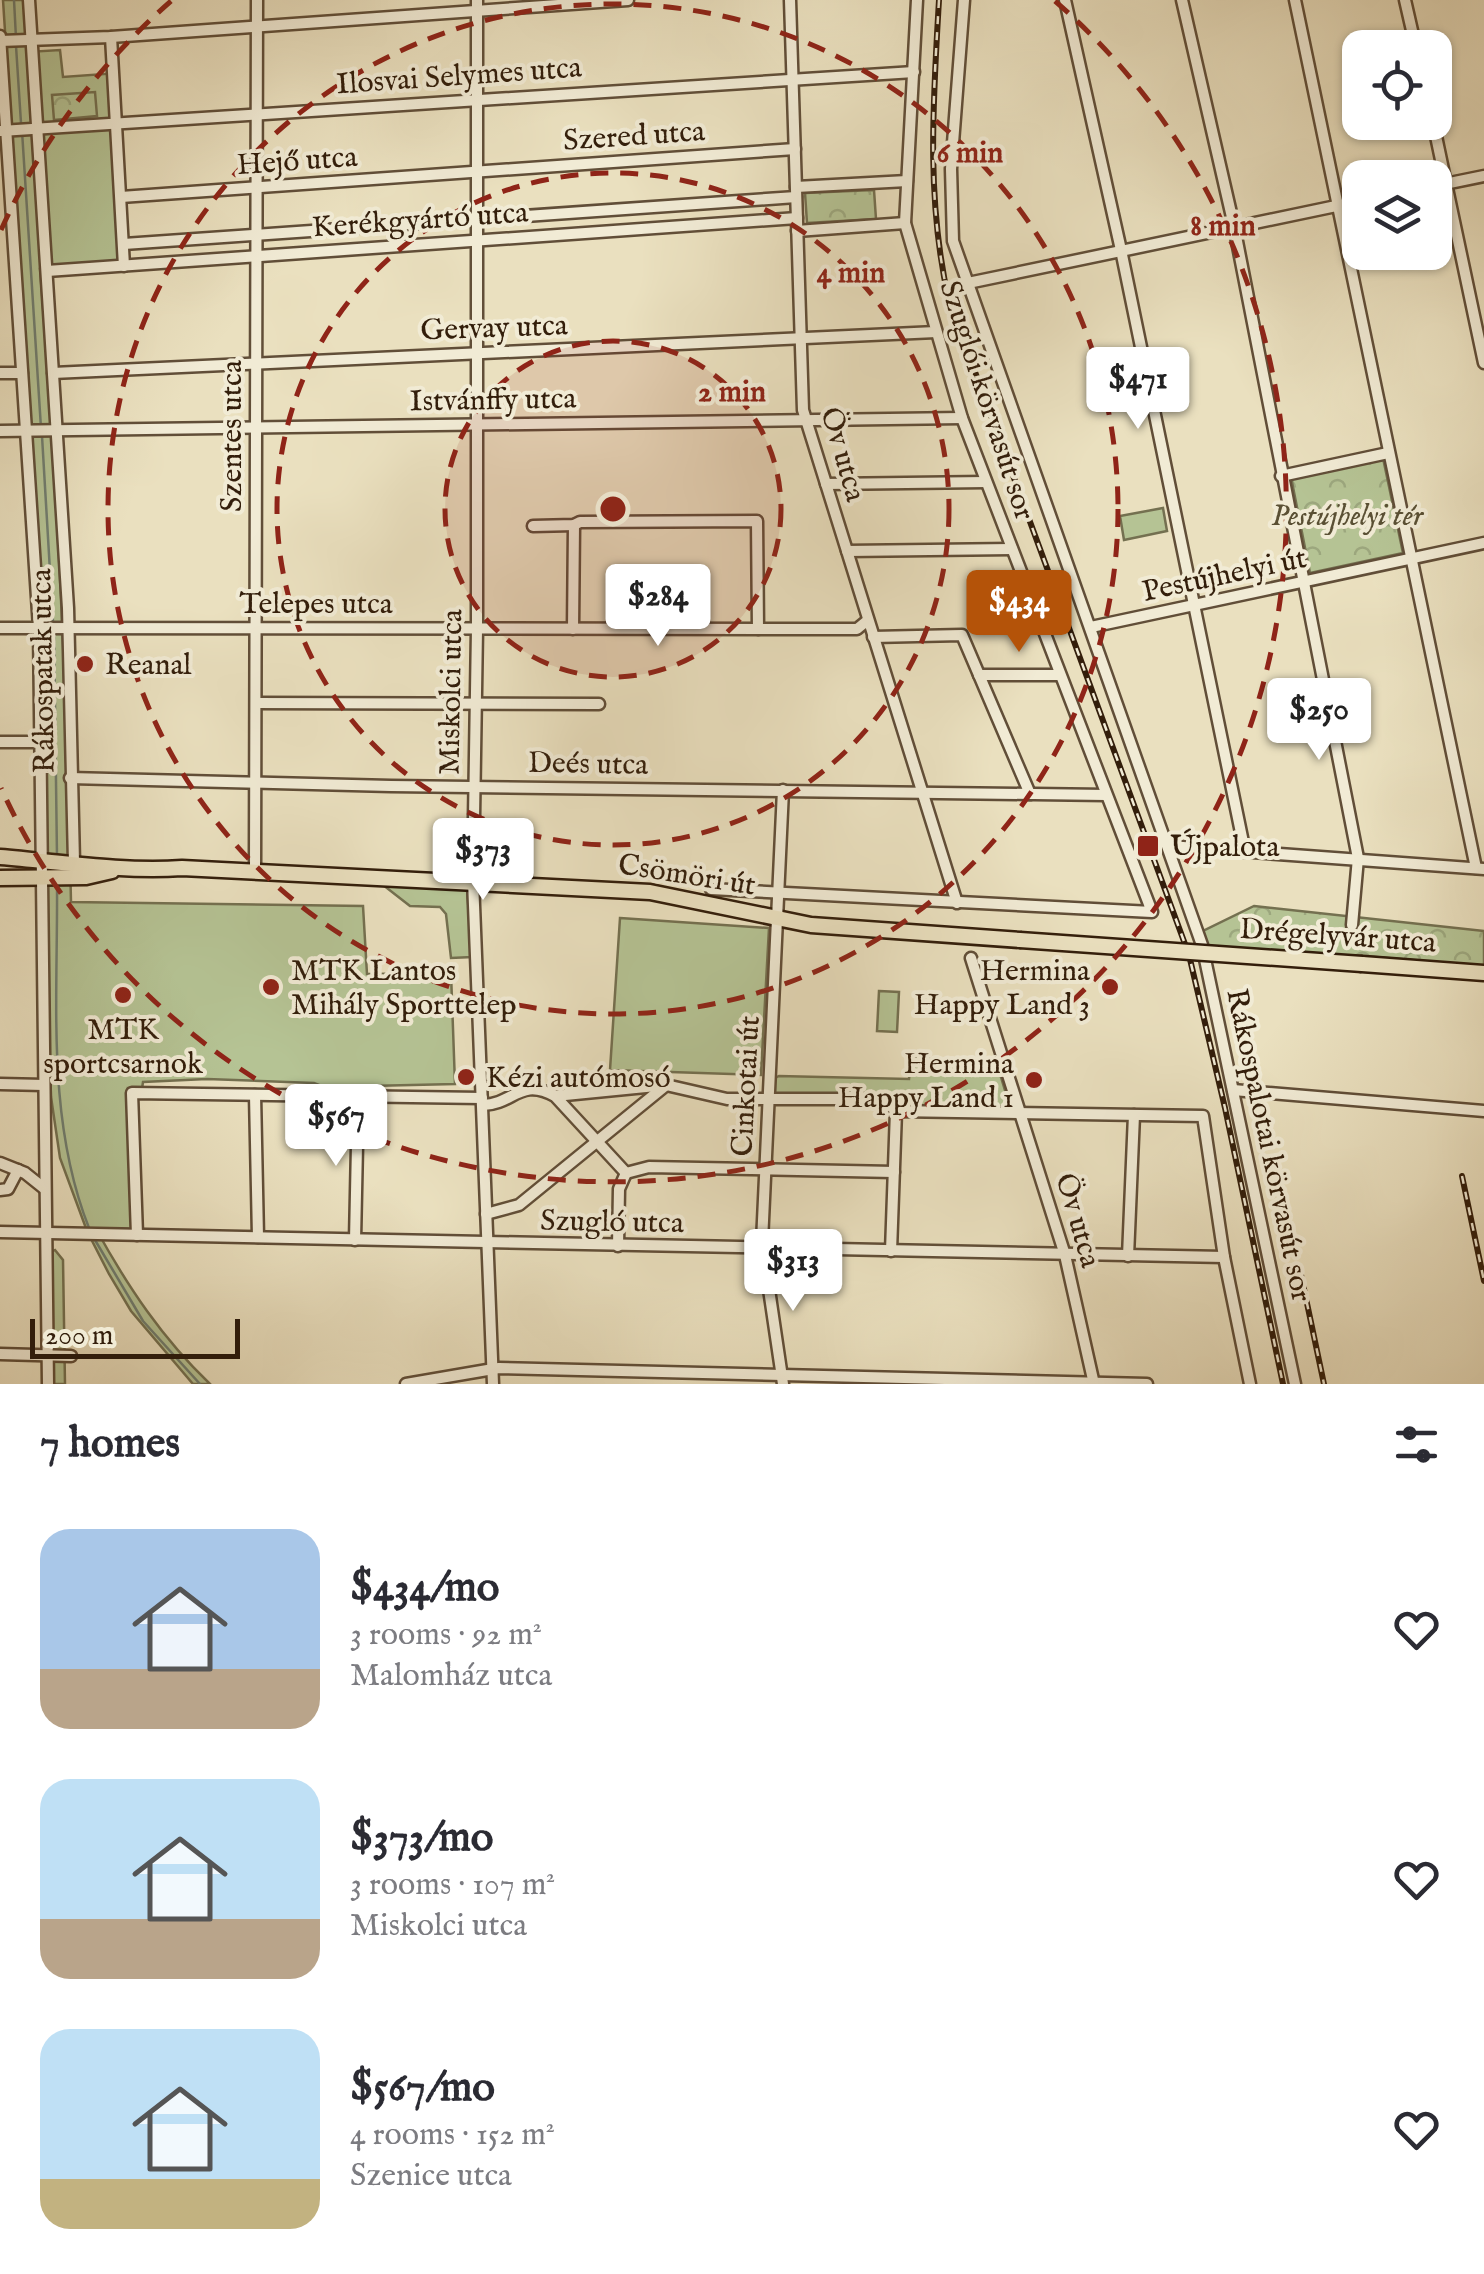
<!DOCTYPE html>
<meta charset="utf-8">
<style>
:root{--surface:#fff;--page:#f7f7f7;--text:#2b2b33;--muted:#7c7c81;--accent:#b45309}
body{margin:0;font-family:"IM FELL English",serif;background:var(--page);color:var(--text);height:100vh;display:flex;flex-direction:column;font-size:38px;white-space:nowrap}
*{box-sizing:border-box;margin:0}
p{font-size:32px;color:var(--muted)}
.icon{flex:none;width:55px;height:55px;fill:none;stroke:currentColor;stroke-width:2;stroke-linecap:round;stroke-linejoin:round}
.map{position:relative;height:1384px;overflow:hidden}
.details{display:flex;flex-direction:column;background:var(--surface);flex:1}
.details>*{flex:none}
.tools{position:absolute;left:1342px;top:30px;display:grid;gap:20px}
.tools a{display:grid;place-items:center;width:110px;height:110px;border-radius:20px;background:var(--surface);box-shadow:0 2px 8px #0004;font-size:50px}
.scale{position:absolute;left:30px;bottom:25px;width:210px;box-sizing:border-box;padding-left:10px;border:5px solid #331e0b;border-top:0;font-size:28px;line-height:35px;white-space:nowrap;color:#331e0b;-webkit-text-stroke:8px #f1ebd5;paint-order:stroke}
.price{position:absolute;translate:-50% -85px;padding:0 22px;border-radius:10px;background:#fff;color:#222;font-size:32px;line-height:65px;filter:drop-shadow(0 2px 5px #0008)}
.price::after{content:'';position:absolute;left:50%;top:60px;width:30px;height:22px;margin-left:-15px;background:inherit;clip-path:polygon(0 0,100% 0,50% 100%)}
.price.on{background:var(--accent);color:#fff}
ul{padding:0;list-style:none}
li{display:flex;align-items:center;gap:30px;height:250px;padding:0 40px}
li span{display:grid;place-items:center;flex:none;width:280px;height:200px;border-radius:30px;color:#555}
li>.icon{margin-inline-start:auto}
span .icon{width:120px;height:120px;fill:#fffc;stroke-width:1}
li b{font-size:42px}
h2{display:flex;justify-content:space-between;align-items:center;height:120px;padding:0 40px;font-size:42px}
.map>svg:first-child{display:block}
.green{fill:#b5c394;stroke:#747050;stroke-width:2.5}
.park{fill:url(#park-crowns);stroke:#747050;stroke-width:2.5}
.lines{fill:none;stroke-linecap:round;stroke-linejoin:round}
.stream{stroke:#707d6f;stroke-width:2.5}
.minor-casing{stroke:#614e38;stroke-width:15}
.major-casing{stroke:#331e0b;stroke-width:19}
.minor{stroke:#f1ebd5;stroke-width:10}
.major{stroke:#eae0bf;stroke-width:14}
.rail-casing{stroke:#331e0b;stroke-width:6}
.rail{stroke:#f1ebd5;stroke-width:2.5;stroke-dasharray:8;stroke-linecap:butt}
.major-bridge-casing{stroke:#331e0b;stroke-width:19;stroke-linecap:butt}
.major-bridge{stroke:#eae0bf;stroke-width:14}
.ring{fill:none;stroke:#8f2418;stroke-width:5;stroke-dasharray:18 12}
.poi-dot{fill:#8f2418;stroke:#f1ebd5;stroke-width:4}
.labels{text-anchor:middle;stroke-width:8;stroke-linejoin:round;paint-order:stroke}
.street-label{font-size:30px;fill:#331e0b;stroke:#f1ebd5}
.park-label{font-size:30px;font-style:italic;fill:#5a5034;stroke:#f1ebd5}
.poi-label{font-size:30px;fill:#331e0b;stroke:#f1ebd5;text-anchor:start}
.centre{fill:#8f2418;stroke:#f1ebd5;stroke-width:5}
.ring-label{font-size:30px;text-anchor:middle;font-weight:bold;fill:#8f2418;stroke:#f1ebd5;stroke-width:8;stroke-linejoin:round;paint-order:stroke}
</style>
<div class="map">
<svg width="1484" height="1384" viewBox="0 0 1484 1384">
<defs>
<pattern id="park-crowns" width="20" height="18" patternUnits="userSpaceOnUse" patternTransform="scale(2.5)"><rect width="20" height="18" fill="#b5c394"/><path d="M2 6a3 3 0 1 1 6 0M12 15a3 3 0 1 1 6 0" fill="none" stroke="#9ca77e"/></pattern>
</defs>
<rect width="100%" height="100%" fill="#eae0bf"/>
<filter id="stains"><feTurbulence type="fractalNoise" baseFrequency=".002" numOctaves="4"/><feColorMatrix values="0 0 0 0 .2 0 0 0 0 .09 0 0 0 0 .02 0 0 0 .5 -.17"/></filter>
<radialGradient id="worn" r=".72"><stop offset=".6" stop-color="#630" stop-opacity="0"/><stop offset="1" stop-color="#630" stop-opacity=".3"/></radialGradient>
<g class="green">
<path d="M3 0H25L28 52 60 50 63 77 118 73 127 265 40 269C57 480 67 691 71 902L363 906 367 974 451 973 455 1084 324 1087 314 1083 207 1079 143 1082 142 1089 128 1088 132 1230 96 1229C128 1287 162 1338 210 1384H193L131 1311 109 1274 87 1231 60 1158 51 1097 44 850V636Z"/>
<path d="M1163 508 1167 531 1124 540 1120 516Z"/>
<path d="M383 885 467 889 472 957 451 958 446 914 440 907 410 906Z"/>
<path d="M620 918 769 928 761 1075 610 1070Z"/>
<path d="M879 991 899 992 897 1032 877 1031Z"/>
<path d="M911 1058 996 1061 1011 1110 910 1108 884 1096 774 1093 775 1078 779 1076 909 1079Z"/>
<path d="M55 1250 63 1260 65 1384H53L51 1252Z"/>
</g>
<g class="park">
<path d="M95 92 97 116 54 120 52 95Z"/>
<path d="M874 190 876 219 807 223 805 193Z"/>
<path d="M1383 458 1403 553 1310 573 1291 477Z"/>
<path d="M1254 906 1484 931V966L1364 956 1207 951 1201 932Z"/>
</g>
<g class="lines">
<g class="stream">
<path d="M14 0 16 38"/>
<path d="M16 46 21 123"/>
<path d="M22 131 41 428"/>
<path d="M42 436 53 622"/>
<path d="M54 630 57 857"/>
<path d="M57 885C58 1000 46 1119 89 1228"/>
<path d="M95 1240 143 1321 200 1384"/>
</g>
<defs>
<g id="minor">
<path d="M29 0 68 608 74 862"/>
<path d="M477 0V629L473 880 493 1384"/>
<path d="M790 0 803 410 957 903"/>
<path d="M964 0 951 169 953 241 1202 945 1295 1384"/>
<path d="M1065 0 1121 250 1245 852"/>
<path d="M1182 0 1234 226 1358 858 1352 925"/>
<path d="M1295 0 1476 868"/>
<path d="M1405 0 1416 48"/>
<path d="M0 36 39 628 48 1384"/>
<path d="M111 37 124 266"/>
<path d="M0 41 111 37 628 0"/>
<path d="M1433 122 1484 363"/>
<path d="M1 131 914 72"/>
<path d="M1435 186 1484 176"/>
<path d="M796 187 907 181"/>
<path d="M121 197 795 149"/>
<path d="M797 231 905 223"/>
<path d="M124 244 796 197"/>
<path d="M47 271 797 218"/>
<path d="M968 283 1360 201"/>
<path d="M0 373H22"/>
<path d="M53 373 936 332"/>
<path d="M0 431 962 418"/>
<path d="M1281 476 1388 453"/>
<path d="M826 484 986 482"/>
<path d="M533 526 574 525 580 522 757 521 758 629"/>
<path d="M847 551 1012 549"/>
<path d="M1091 627 1484 543"/>
<path d="M0 628 857 629 868 620"/>
<path d="M573 629 574 525"/>
<path d="M873 637 962 635 1030 794"/>
<path d="M979 675H1059"/>
<path d="M256 703 599 704"/>
<path d="M0 742H40"/>
<path d="M70 778 391 786 1106 795"/>
<path d="M1169 846 1484 869"/>
<path d="M255 873 257 0"/>
<path d="M711 889 1152 912 962 418 905 223 917 0"/>
<path d="M971 958 1065 1255 1094 1384"/>
<path d="M0 1084 44 1085"/>
<path d="M1233 1090 1484 1111"/>
<path d="M255 1095 258 1237"/>
<path d="M555 1096 666 1085 727 1099H883L896 1111"/>
<path d="M483 1105C514 1104 520 1077 555 1096L626 1173"/>
<path d="M896 1111 1203 1116 1224 1257 1250 1384"/>
<path d="M0 1163 25 1173 45 1189"/>
<path d="M626 1173 649 1167 894 1172"/>
<path d="M0 1190 8 1189 18 1170"/>
<path d="M486 1214 519 1205 665 1086"/>
<path d="M0 1232 1224 1257"/>
<path d="M137 1235 132 1093 482 1098"/>
<path d="M355 1240 358 1098"/>
<path d="M618 1246 619 1189 626 1173"/>
<path d="M891 1251 896 1111"/>
<path d="M1128 1256 1134 1115"/>
<path d="M0 1354 71 1356"/>
<path d="M406 1384 499 1368 1147 1384"/>
<path d="M783 1384 762 1242 783 790"/>
</g>
<g id="major">
<path d="M0 857C61 862 121 872 182 868L650 892 811 925 1020 940"/>
<path d="M0 878 86 877 112 871"/>
<path d="M1362 964 1484 973"/>
</g>
</defs>
<use href="#minor" class="minor-casing"/>
<use href="#major" class="major-casing"/>
<use href="#minor" class="minor"/>
<use href="#major" class="major"/>
<defs>
<g id="rail">
<path d="M939 0C933 102 926 201 949 301L1189 955 1225 1108 1283 1384"/>
<path d="M1462 1176 1484 1281"/>
<path d="M1300 1270 1324 1384"/>
</g>
</defs>
<use href="#rail" class="rail-casing"/>
<use href="#rail" class="rail"/>
<defs>
<path id="major-bridge" d="M1020 940 1362 964"/>
</defs>
<use href="#major-bridge" class="major-bridge-casing"/>
<use href="#major-bridge" class="major-bridge"/>
</g>
<circle cx="613" cy="509" r="168" fill="#8f2418" fill-opacity=".12"/>
<g class="ring">
<circle cx="613" cy="509" r="168"/>
<circle cx="613" cy="509" r="336"/>
<circle cx="613" cy="509" r="505"/>
<path d="M1 230A673 673 0 0 1 171 1M1055 1A673 673 0 1 1 1 788"/>
</g>
<g class="poi-dot">
<circle cx="85" cy="664" r="10"/>
<rect x="1136" y="834" width="24" height="24" rx="5"/>
<circle cx="271" cy="987" r="10"/>
<circle cx="1110" cy="987" r="10"/>
<circle cx="123" cy="995" r="10"/>
<circle cx="466" cy="1077" r="10"/>
<circle cx="1034" cy="1080" r="10"/>
</g>
<g class="labels">
<g class="street-label">
<text transform="translate(459 75) rotate(-4)" y="10">Ilosvai Selymes utca</text>
<text transform="translate(634 135) rotate(-4)" y="10">Szered utca</text>
<text transform="translate(297 160) rotate(-4)" y="10">Hejő utca</text>
<text transform="translate(420 219) rotate(-4)" y="10">Kerékgyártó utca</text>
<text transform="translate(494 327) rotate(-2)" y="10">Gervay utca</text>
<text transform="translate(493 399) rotate(-1)" y="10">Istvánffy utca</text>
<text transform="translate(988 400) rotate(72)" y="10">Szuglói körvasút sor</text>
<text transform="translate(231 436) rotate(-90)" y="10">Szentes utca</text>
<text transform="translate(844 454) rotate(74)" y="10">Öv utca</text>
<text transform="translate(1224 574) rotate(-12)" y="10">Pestújhelyi út</text>
<text x="316" y="613">Telepes utca</text>
<text transform="translate(42 671) rotate(-91)" y="10">Rákospatak utca</text>
<text transform="translate(450 692) rotate(-89)" y="10">Miskolci utca</text>
<text transform="translate(588 763) rotate(1)" y="10">Deés utca</text>
<text transform="translate(687 874) rotate(9)" y="10">Csömöri út</text>
<text transform="translate(1338 935) rotate(4)" y="10">Drégelyvár utca</text>
<text transform="translate(745 1086) rotate(-87)" y="10">Cinkotai út</text>
<text transform="translate(1270 1145) rotate(78)" y="10">Rákospalotai körvasút sor</text>
<text transform="translate(1079 1220) rotate(74)" y="10">Öv utca</text>
<text transform="translate(612 1221) rotate(1)" y="10">Szugló utca</text>
</g>
<g class="park-label">
<text x="1347" y="525">Pestújhelyi tér</text>
</g>
<g class="poi-label">
<text x="105" y="674">Reanal</text>
<text x="1170" y="856">Újpalota</text>
<text x="291" y="980">MTK Lantos<tspan x="291" dy="34">Mihály Sporttelep</tspan></text>
<text x="1090" y="980" text-anchor="end">Hermina<tspan x="1090" dy="34">Happy Land 3</tspan></text>
<text x="123" y="1039" text-anchor="middle">MTK<tspan x="123" dy="34">sportcsarnok</tspan></text>
<text x="1014" y="1073" text-anchor="end">Hermina<tspan x="1014" dy="34">Happy Land 1</tspan></text>
<text x="486" y="1087">Kézi autómosó</text>
</g>
</g>
<circle cx="613" cy="509" r="15" class="centre"/>
<g class="ring-label">
<text x="970" y="162">6 min</text>
<text x="1223" y="235">8 min</text>
<text x="851" y="282">4 min</text>
<text x="732" y="401">2 min</text>
</g>
<rect width="100%" height="100%" filter="url(#stains)"/>
<rect width="100%" height="100%" fill="url(#worn)"/>
</svg>
<div class="tools">
<a><svg class="icon" aria-label="locate" viewBox="0 0 24 24"><circle cx="12" cy="12" r="6"/><path d="M12 2v4M12 18v4M2 12h4M18 12h4"/></svg></a>
<a><svg class="icon" aria-label="layers" viewBox="0 0 24 24"><path d="M12 4l9 5-9 5-9-5zM3 14l9 5 9-5"/></svg></a>
</div>
<div class="scale">200 m</div>
<b class="price" style="left:1138px;top:432px">$471</b>
<b class="price" style="left:658px;top:649px">$284</b>
<b class="price on" style="left:1019px;top:655px">$434</b>
<b class="price" style="left:1319px;top:763px">$250</b>
<b class="price" style="left:483px;top:903px">$373</b>
<b class="price" style="left:336px;top:1169px">$567</b>
<b class="price" style="left:793px;top:1314px">$313</b>
</div>
<section class="details">
<h2>7 homes<svg class="icon" aria-label="filters" viewBox="0 0 24 24"><path d="M4 7h16M4 17h16"/><circle cx="9" cy="7" r="2"/><circle cx="15" cy="17" r="2"/></svg></h2>
<ul>
<li><span style="background:linear-gradient(#a9c7e8 70%,#b9a48a 0)"><svg class="icon" aria-label="home" viewBox="0 0 24 24"><path d="M3 11l9-7 9 7M6 9v11h12V9"/></svg></span><div><b>$434/mo</b><p>3 rooms · 92 m²</p><p>Malomház utca</p></div><svg class="icon" aria-label="heart" viewBox="0 0 24 24"><path d="M12 20l-8-8c-3-5 5-10 8-4 3-6 11-1 8 4z"/></svg></li>
<li><span style="background:linear-gradient(#bfe0f5 70%,#b9a48a 0)"><svg class="icon" aria-label="home" viewBox="0 0 24 24"><path d="M3 11l9-7 9 7M6 9v11h12V9"/></svg></span><div><b>$373/mo</b><p>3 rooms · 107 m²</p><p>Miskolci utca</p></div><svg class="icon" aria-label="heart" viewBox="0 0 24 24"><path d="M12 20l-8-8c-3-5 5-10 8-4 3-6 11-1 8 4z"/></svg></li>
<li><span style="background:linear-gradient(#bfe0f5 75%,#c2b280 0)"><svg class="icon" aria-label="home" viewBox="0 0 24 24"><path d="M3 11l9-7 9 7M6 9v11h12V9"/></svg></span><div><b>$567/mo</b><p>4 rooms · 152 m²</p><p>Szenice utca</p></div><svg class="icon" aria-label="heart" viewBox="0 0 24 24"><path d="M12 20l-8-8c-3-5 5-10 8-4 3-6 11-1 8 4z"/></svg></li>
</ul>
</section>
